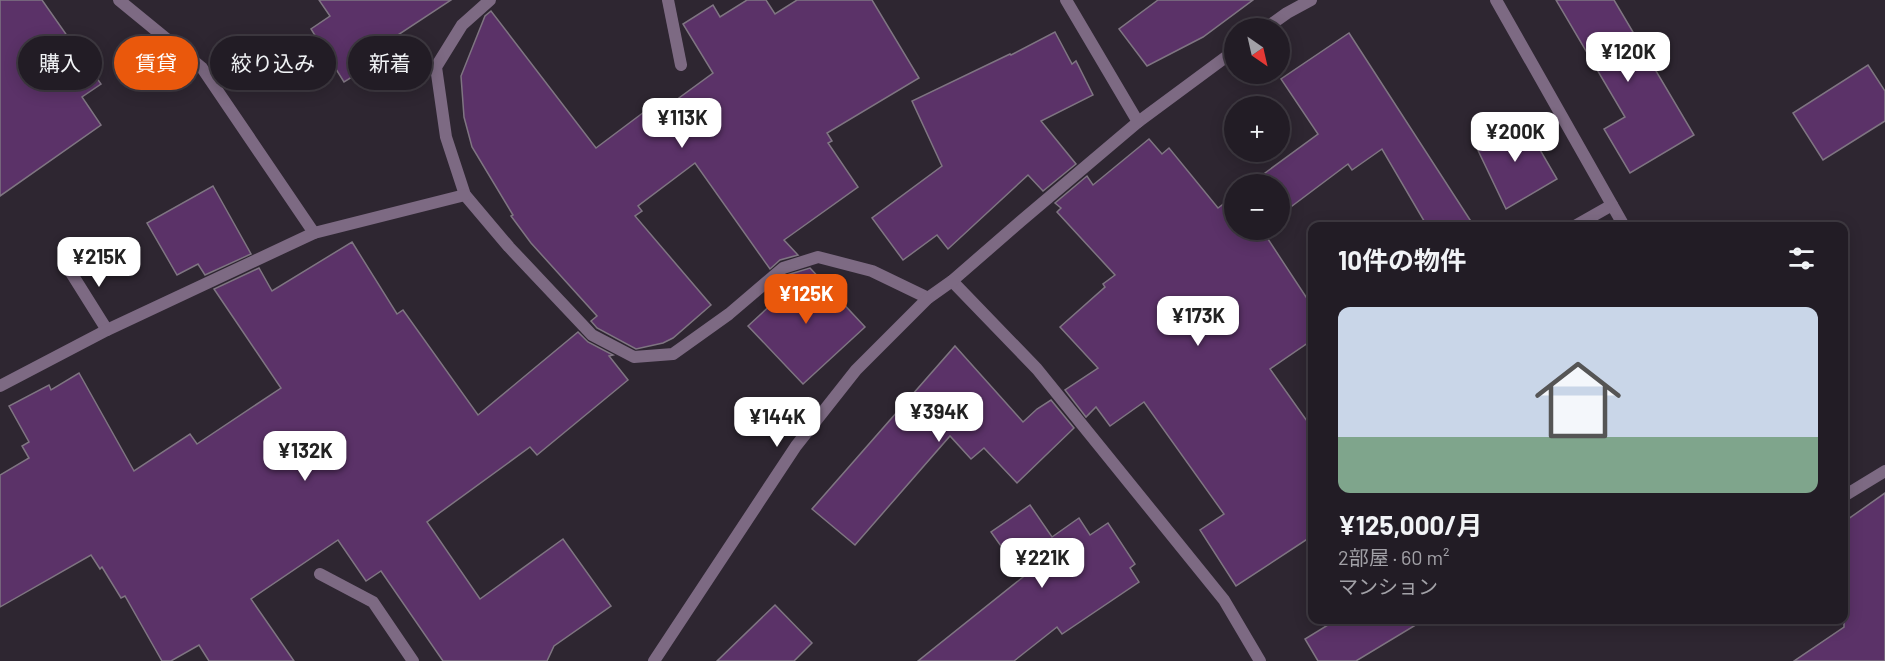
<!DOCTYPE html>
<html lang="ja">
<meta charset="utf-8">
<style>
:root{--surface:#221c25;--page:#2a252d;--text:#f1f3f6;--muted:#a2a1a7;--line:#3f3a42;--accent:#ea580c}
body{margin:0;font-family:Barlow,"Noto Sans JP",sans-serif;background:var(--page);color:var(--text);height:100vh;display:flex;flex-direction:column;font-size:22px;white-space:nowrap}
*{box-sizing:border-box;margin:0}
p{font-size:20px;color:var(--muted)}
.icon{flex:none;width:33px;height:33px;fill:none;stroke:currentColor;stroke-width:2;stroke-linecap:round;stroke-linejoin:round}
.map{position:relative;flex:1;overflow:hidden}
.sheet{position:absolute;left:1308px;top:222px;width:540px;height:402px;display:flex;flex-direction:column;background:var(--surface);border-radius:12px;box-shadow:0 3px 15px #0003,0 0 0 2px var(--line)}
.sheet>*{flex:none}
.banner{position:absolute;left:18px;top:36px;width:570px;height:54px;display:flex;gap:12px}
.needle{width:39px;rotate:146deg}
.fabs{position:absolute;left:1224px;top:18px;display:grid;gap:12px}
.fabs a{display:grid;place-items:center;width:66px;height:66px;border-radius:50%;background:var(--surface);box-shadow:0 3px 15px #0003,0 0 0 2px var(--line);font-size:30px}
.price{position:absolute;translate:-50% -51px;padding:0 14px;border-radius:12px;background:#fff;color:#222;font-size:20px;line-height:39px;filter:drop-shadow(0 2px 3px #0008)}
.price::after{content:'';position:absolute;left:50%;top:36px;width:18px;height:14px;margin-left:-9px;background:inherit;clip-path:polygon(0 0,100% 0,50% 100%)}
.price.current{background:var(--accent);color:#fff}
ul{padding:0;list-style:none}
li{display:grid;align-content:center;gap:12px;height:318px;padding:0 30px}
li span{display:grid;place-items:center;height:186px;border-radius:12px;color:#555}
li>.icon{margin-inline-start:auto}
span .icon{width:108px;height:108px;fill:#fffc;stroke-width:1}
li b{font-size:26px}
h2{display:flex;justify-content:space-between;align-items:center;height:72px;padding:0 30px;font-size:26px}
.tag{padding:0 21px;border-radius:27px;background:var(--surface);box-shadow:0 3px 15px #0003,0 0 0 2px var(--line);font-size:21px;line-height:54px}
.tag.current{background:var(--accent);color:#fff}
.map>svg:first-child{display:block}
.building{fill:#5b3268;stroke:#7f7582;stroke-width:1.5}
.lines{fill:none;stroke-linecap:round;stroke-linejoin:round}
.service{stroke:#7d6a83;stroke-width:12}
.minor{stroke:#7d6a83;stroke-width:12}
</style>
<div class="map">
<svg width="1885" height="661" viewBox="0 0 1885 661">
<rect width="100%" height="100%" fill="#2e2631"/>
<g class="building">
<path d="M0 0H42L101 84 82 97 101 125 0 196Z"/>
<path d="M319 0H451L372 52 378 61 344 82 311 29 330 16Z"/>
<path d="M747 0H766L775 14 797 0H872L919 78 827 133 832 141 828 143 858 187 784 240 798 255 780 260 770 269 695 163 638 206 642 211 635 216 711 305 673 338 663 343 636 349 597 328 591 321 597 316 531 243 511 216 513 215 472 147 464 117 461 76 485 16 491 11 596 148 656 103 661 111 713 73 683 24 713 5 720 17Z"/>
<path d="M1158 0H1253L1203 37 1147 66 1119 29Z"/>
<path d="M1556 0H1614L1694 135 1630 173 1604 129 1625 117Z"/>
<path d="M1055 32 1072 64 1076 61 1093 95 1041 121 1076 164 1043 191 1028 175 948 249 937 235 903 260 872 218 942 166 912 101 1010 54 1011 55Z"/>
<path d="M1349 33 1474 226H1427L1382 149 1352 170 1348 164 1280 215V184H1250L1318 134 1281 79Z"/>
<path d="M1868 65 1885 91V121L1823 160 1793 113Z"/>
<path d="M1521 117 1557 179 1506 209 1475 144Z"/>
<path d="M1149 139 1162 154 1169 148 1218 208 1234 196V230H1262L1312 306V340L1270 369 1312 428V536L1236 586 1200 530 1224 514 1144 402 1110 426 1096 407 1086 417 1065 390 1098 368 1060 327 1105 287 1103 284 1115 275 1057 212 1061 208 1055 203 1087 176 1093 185Z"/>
<path d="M213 186 251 254 205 275 198 264 177 275 147 223Z"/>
<path d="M352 242 397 314 403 310 478 415 578 332 588 342 613 355 609 356 628 380 537 455 530 447 427 522 480 599 563 539 611 606 554 646 547 661H443L381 571 366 581 338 540 251 599 294 661H209L199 645 171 661H162L125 596 121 598 102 567 100 569 91 555 0 607V475L29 458 22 446 29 442 9 406 49 385 51 390 79 373 134 471 190 434 197 444 281 388 214 289 259 268 272 291Z"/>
<path d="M810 268 865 327 803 384 748 326 786 291 779 282 787 275Z"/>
<path d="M955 346 1023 422 1037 409 1051 400 1074 428 1017 483 984 448 971 459 950 436 855 545 812 509Z"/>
<path d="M1885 493V661H1794L1844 627V522Z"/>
<path d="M1030 505 1052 537 1079 518 1090 535 1108 523 1135 564 1130 568 1139 582 1062 634 1057 627 1014 661H918L1023 577 991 532Z"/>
<path d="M775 605 812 643 794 661H717Z"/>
<path d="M1336 620H1424L1356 661H1318L1305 639Z"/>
</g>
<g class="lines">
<g class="service">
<path d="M668 0 681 65"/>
<path d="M320 574 373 602 413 661"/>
</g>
<g class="minor">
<path d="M119 0 202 68 314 233"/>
<path d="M490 0 462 25 436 67 446 137 465 195 509 247 592 335 634 357 673 354 729 314 783 268 818 257 872 271 928 298"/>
<path d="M1496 0 1624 226"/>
<path d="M1266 28 1287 13 1311 0"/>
<path d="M1138 122 1234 51"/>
<path d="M1575 226 1612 205"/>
<path d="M65 263 107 330"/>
<path d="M952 281 1037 369 1224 600 1260 661"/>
<path d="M0 386 107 330 314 233 465 195"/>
<path d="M1844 496 1885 471"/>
<path d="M654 661 796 446 856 370 928 298 952 281 1021 221 1138 122 1066 0"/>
</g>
</g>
</svg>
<div class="fabs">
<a><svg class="needle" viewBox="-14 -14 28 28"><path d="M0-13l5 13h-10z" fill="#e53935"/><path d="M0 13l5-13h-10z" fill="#a2a1a7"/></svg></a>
<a>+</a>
<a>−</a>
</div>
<b class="price" style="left:1628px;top:83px">¥120K</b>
<b class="price" style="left:682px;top:149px">¥113K</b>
<b class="price" style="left:1515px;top:163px">¥200K</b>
<b class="price" style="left:99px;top:288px">¥215K</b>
<b class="price current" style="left:806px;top:325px">¥125K</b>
<b class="price" style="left:1198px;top:347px">¥173K</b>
<b class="price" style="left:939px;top:443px">¥394K</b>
<b class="price" style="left:777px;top:448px">¥144K</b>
<b class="price" style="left:305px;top:482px">¥132K</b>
<b class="price" style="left:1042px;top:589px">¥221K</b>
<div class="banner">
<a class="tag">購入</a>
<a class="tag current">賃貸</a>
<a class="tag">絞り込み</a>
<a class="tag">新着</a>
</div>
<section class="sheet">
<h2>10件の物件<svg class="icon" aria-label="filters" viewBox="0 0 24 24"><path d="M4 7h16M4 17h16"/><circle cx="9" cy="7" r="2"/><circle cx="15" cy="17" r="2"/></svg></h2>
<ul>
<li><span style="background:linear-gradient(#c9d6e8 70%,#7fa58c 0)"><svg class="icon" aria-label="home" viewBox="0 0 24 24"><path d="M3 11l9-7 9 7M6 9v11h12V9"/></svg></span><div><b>¥125,000/月</b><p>2部屋 · 60 m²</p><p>マンション</p></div></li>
</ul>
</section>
</div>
